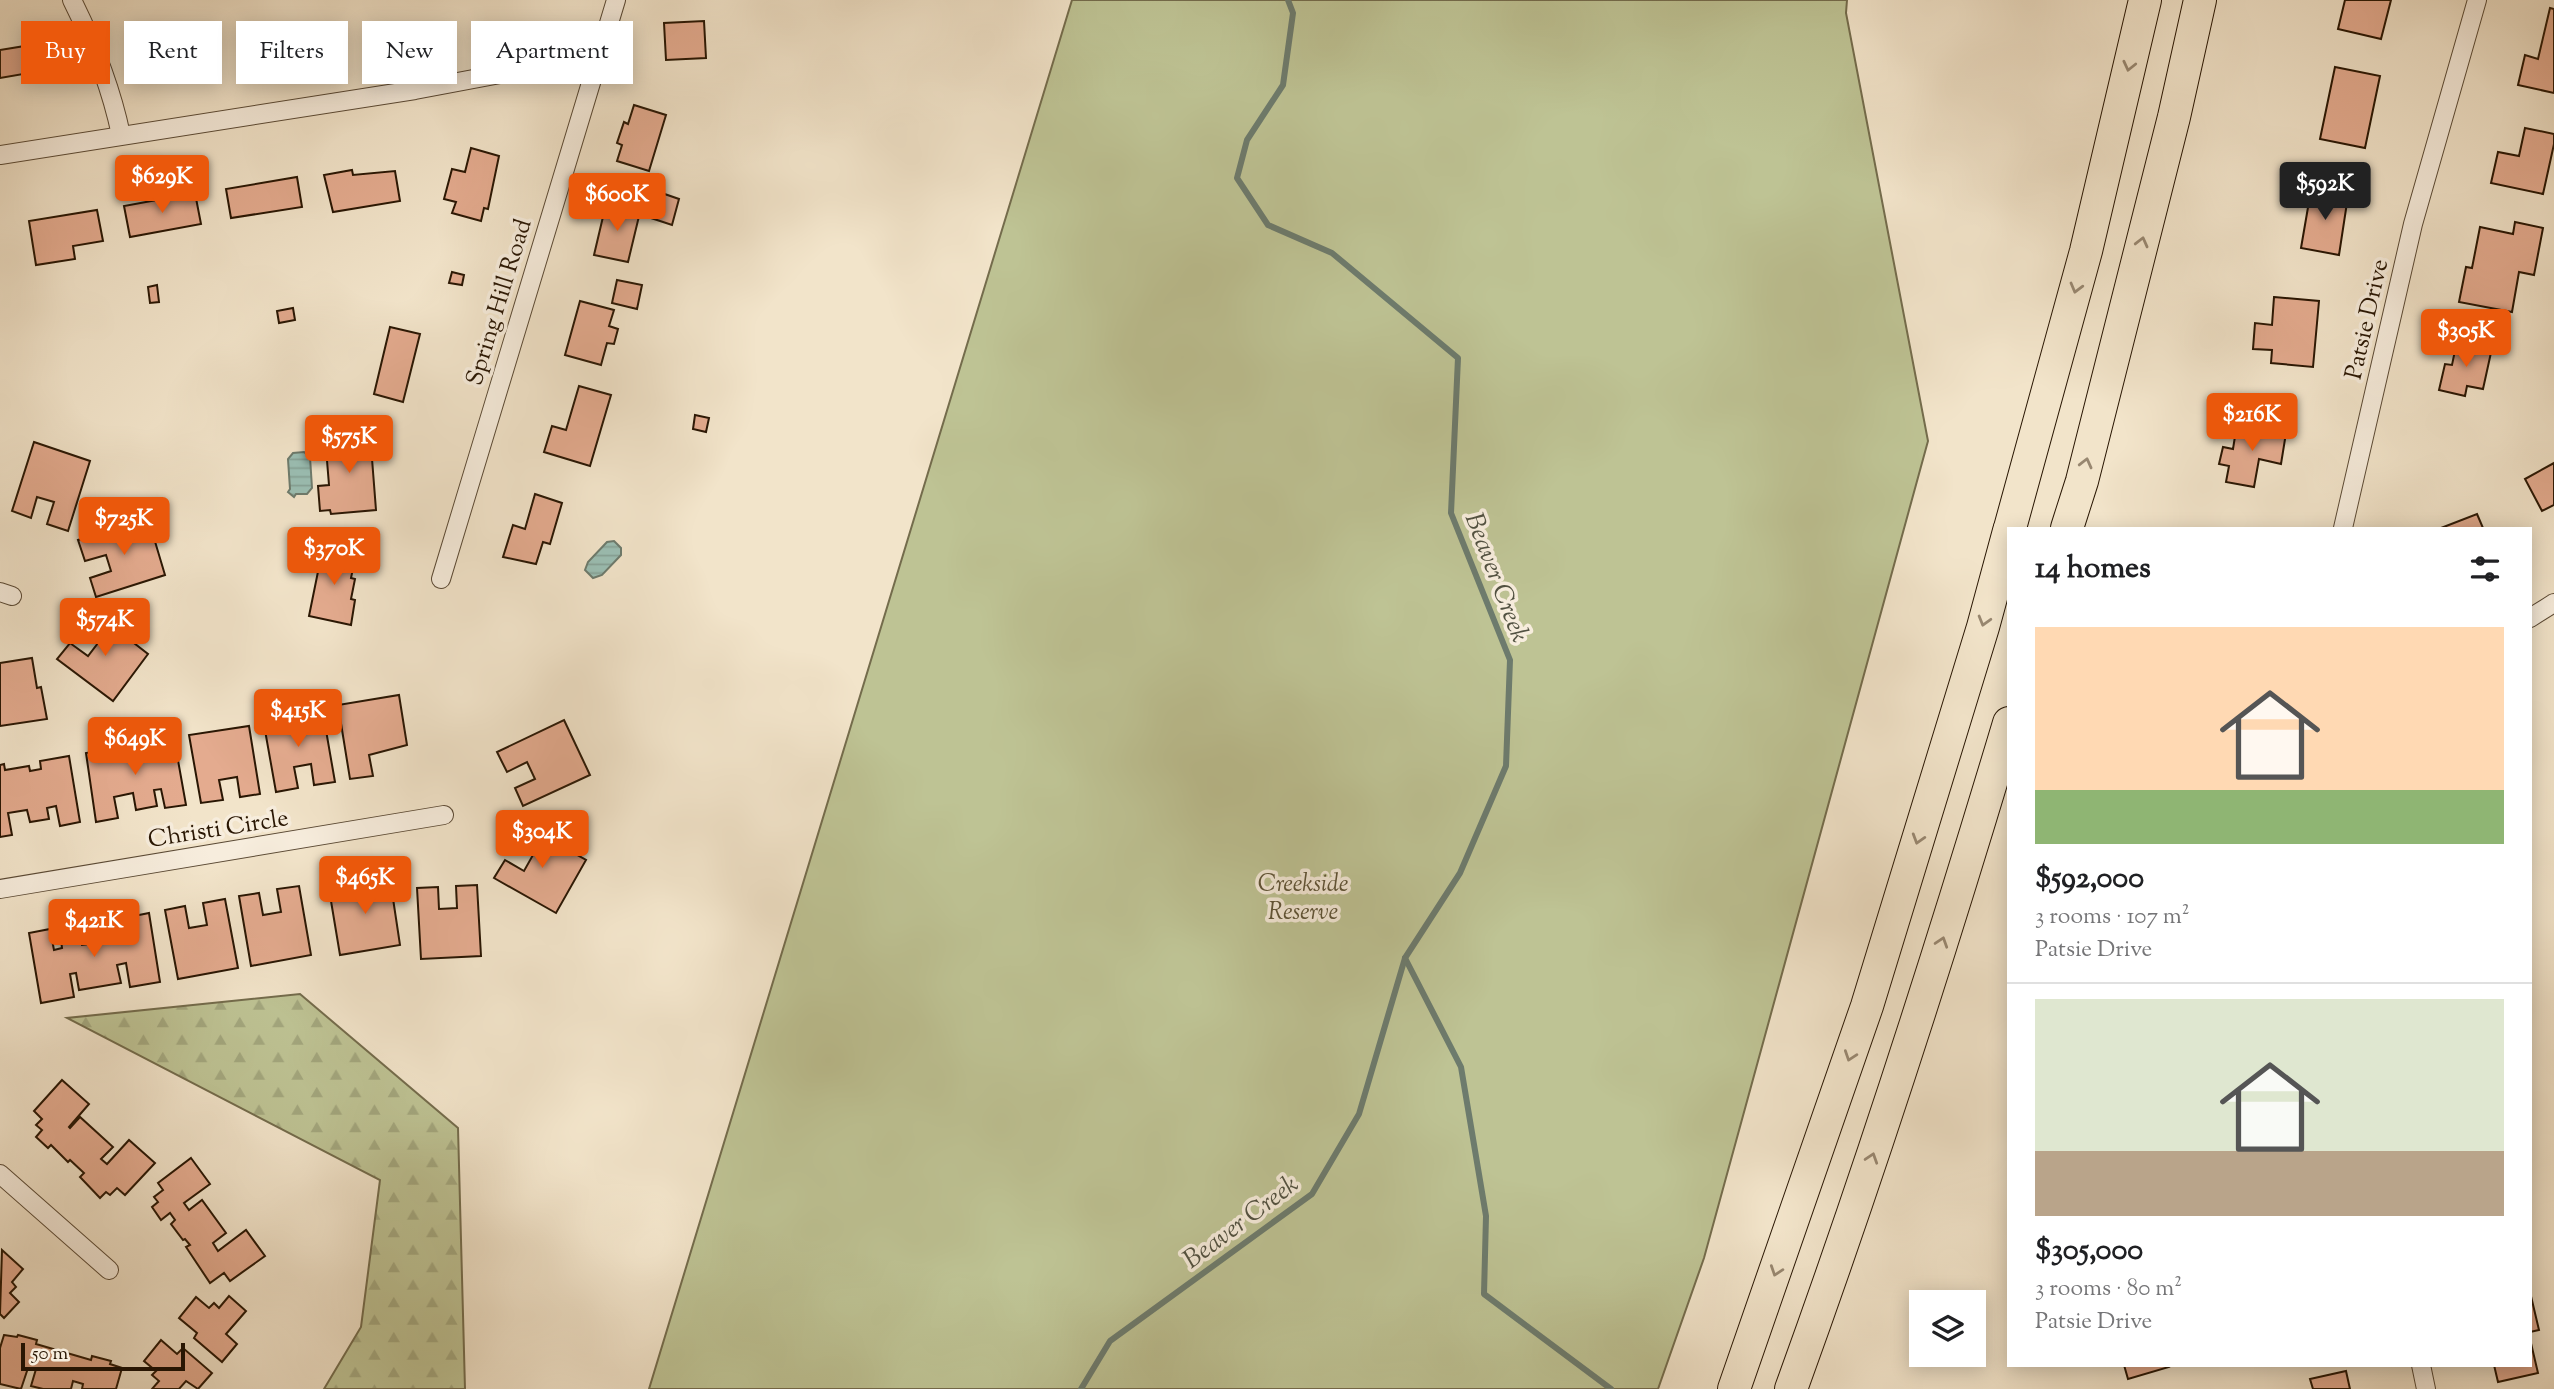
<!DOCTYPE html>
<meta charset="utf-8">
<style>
:root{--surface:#fff;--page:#f2f2f2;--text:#202124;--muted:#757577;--line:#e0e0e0;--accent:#ea580c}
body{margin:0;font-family:"Sorts Mill Goudy",serif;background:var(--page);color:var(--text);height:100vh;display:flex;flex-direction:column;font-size:26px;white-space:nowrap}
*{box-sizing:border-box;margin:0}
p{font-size:23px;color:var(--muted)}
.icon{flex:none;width:38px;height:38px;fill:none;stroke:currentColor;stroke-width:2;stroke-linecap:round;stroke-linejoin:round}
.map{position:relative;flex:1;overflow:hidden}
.sheet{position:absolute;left:2007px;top:527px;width:525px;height:840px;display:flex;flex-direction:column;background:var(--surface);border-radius:0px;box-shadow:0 4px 18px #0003}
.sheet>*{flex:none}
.guide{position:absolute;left:21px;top:21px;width:665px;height:63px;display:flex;gap:14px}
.controls{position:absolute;left:1909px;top:1290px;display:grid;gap:14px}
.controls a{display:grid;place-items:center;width:77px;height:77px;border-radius:0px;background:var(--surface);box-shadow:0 4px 18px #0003;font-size:35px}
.scale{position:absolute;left:21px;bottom:18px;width:164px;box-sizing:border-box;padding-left:7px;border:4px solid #291603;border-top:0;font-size:19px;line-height:24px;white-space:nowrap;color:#291603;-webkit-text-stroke:5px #f7eddd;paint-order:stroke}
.price{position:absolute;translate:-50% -60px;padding:0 16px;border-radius:7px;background:var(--accent);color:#fff;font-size:23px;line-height:46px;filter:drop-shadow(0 2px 4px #0008)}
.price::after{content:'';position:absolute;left:50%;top:42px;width:21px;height:16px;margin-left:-10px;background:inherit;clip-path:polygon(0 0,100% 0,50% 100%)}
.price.active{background:#222;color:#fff}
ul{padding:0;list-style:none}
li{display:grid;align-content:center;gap:14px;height:371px;padding:0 28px}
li+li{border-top:2px solid var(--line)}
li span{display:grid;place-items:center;height:217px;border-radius:0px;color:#555}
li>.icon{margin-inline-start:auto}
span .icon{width:126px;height:126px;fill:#fffc;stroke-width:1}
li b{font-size:30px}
h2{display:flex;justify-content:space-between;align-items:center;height:84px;padding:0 28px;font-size:30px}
.tag{padding:0 24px;border-radius:0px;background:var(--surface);box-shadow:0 4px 18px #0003;font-size:24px;line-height:63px}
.tag.active{background:var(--accent);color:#fff}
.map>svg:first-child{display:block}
.green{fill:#bec394;stroke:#746c4c;stroke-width:2}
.forest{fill:url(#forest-firs);stroke:#746c4c;stroke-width:2}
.water{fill:url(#water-rules);stroke:#6d7b6d;stroke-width:2}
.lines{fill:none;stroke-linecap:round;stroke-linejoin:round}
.stream{stroke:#6d7b6d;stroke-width:6}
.building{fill:#e4ab8f;stroke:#291603;stroke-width:2}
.street-casing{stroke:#5b4a35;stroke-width:20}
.highway-casing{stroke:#291603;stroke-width:34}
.street{stroke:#f7eddd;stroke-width:18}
.highway{stroke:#f2e4ca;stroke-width:32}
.oneway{stroke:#988770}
.labels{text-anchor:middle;stroke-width:7;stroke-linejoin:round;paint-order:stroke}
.street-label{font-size:24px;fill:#291603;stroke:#f7eddd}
.park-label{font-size:24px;font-style:italic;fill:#5d5336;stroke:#f7eddd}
.water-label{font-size:26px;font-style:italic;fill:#515141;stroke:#f7eddd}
</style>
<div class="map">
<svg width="2554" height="1389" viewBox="0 0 2554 1389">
<defs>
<pattern id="forest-firs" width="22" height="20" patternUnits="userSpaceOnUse" patternTransform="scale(1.75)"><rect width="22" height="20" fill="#bec394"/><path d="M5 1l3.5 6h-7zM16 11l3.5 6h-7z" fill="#a3a77e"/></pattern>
<pattern id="water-rules" width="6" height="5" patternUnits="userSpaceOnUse" patternTransform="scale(1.75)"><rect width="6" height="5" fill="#9bbfb4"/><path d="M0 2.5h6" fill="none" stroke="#86a399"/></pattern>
</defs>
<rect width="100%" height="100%" fill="#f2e4ca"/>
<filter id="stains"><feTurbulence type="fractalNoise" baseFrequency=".00286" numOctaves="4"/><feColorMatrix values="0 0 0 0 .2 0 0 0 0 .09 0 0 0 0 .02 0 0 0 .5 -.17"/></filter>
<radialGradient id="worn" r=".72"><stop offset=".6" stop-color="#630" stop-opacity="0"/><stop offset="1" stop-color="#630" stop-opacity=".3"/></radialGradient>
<path class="green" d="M1072 0H1847L1846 13 1928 441 1704 1258 1658 1389H649Z"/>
<path class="forest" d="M300 994 458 1128 465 1389H324L361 1327 380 1180 67 1018Z"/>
<g class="water">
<path d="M304 452 310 457 312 488 307 494H296L294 497 288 492 290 489 288 459 293 453Z"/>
<path d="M614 541 621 548V555L602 575 593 578 585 570 588 562 607 542Z"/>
</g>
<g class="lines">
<g class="stream">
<path d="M1405 958 1461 1067 1486 1216 1484 1294 1611 1389"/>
<path d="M1081 1389 1110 1341 1312 1194 1359 1114 1405 958 1460 873 1506 766 1510 660 1451 513 1458 358 1332 253 1268 225 1237 178 1247 140 1283 85 1293 13 1288 0"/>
</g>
</g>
<g class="building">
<path d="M2345 0H2391L2381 39 2338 29Z"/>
<path d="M2550 8 2554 9V93L2518 85 2525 55 2538 59Z"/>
<path d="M704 21 706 58 666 60 664 23Z"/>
<path d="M31 45 35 72 0 78V50Z"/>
<path d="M2335 67 2380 76 2365 148 2320 139Z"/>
<path d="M634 105 666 115 649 171 617 161 622 145 617 143 624 122 628 124Z"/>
<path d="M2525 128 2554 134V144L2543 194 2491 183 2498 152 2519 156Z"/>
<path d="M471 148 499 156 488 209 484 208 481 221 452 213 456 202 444 199 452 169 465 172Z"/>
<path d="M352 170 353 175 395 171 400 201 333 212 324 175Z"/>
<path d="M297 177 302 207 231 218 226 189Z"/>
<path d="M653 190 679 199 672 225 645 216Z"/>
<path d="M2311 190 2348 196 2339 255 2301 248Z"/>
<path d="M195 193 201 224 130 237 124 206Z"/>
<path d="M606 204 640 212 628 262 594 255Z"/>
<path d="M97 210 103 241 73 246 75 259 36 265 29 221Z"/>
<path d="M2515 222 2543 228 2534 275 2519 272 2512 312 2459 302 2466 267 2472 268 2480 227 2513 234Z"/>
<path d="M452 272 464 275 462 285 449 283Z"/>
<path d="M617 280 642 285 637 309 612 303Z"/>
<path d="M157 285 159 302 150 303 148 287Z"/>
<path d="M2274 297 2319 301 2313 367 2271 363 2272 350 2253 349 2255 323 2272 325Z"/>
<path d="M580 301 614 310 609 326 618 329 614 344 607 343 601 365 565 355Z"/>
<path d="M293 308 295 320 279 323 277 311Z"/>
<path d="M390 327 420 334 403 402 374 394Z"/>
<path d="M2457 341 2492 348 2483 389 2467 386 2465 396 2439 390 2445 364 2452 365Z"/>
<path d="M579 386 611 395 590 466 544 452 552 426 566 430Z"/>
<path d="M695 415 709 418 706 432 693 429Z"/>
<path d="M2237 424 2286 433 2281 464 2259 459 2254 487 2226 482 2229 466 2219 464 2223 447 2233 449Z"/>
<path d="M370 433 376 510 331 514 330 510 320 511 318 486 329 485 325 436Z"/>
<path d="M34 442 90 461 68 531 47 524 54 502 37 497 31 518 12 511Z"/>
<path d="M2554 463V505L2542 511 2525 479Z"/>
<path d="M535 494 562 503 550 544 543 542 536 564 503 557 513 525 525 529Z"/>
<path d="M2477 514 2483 528H2441Z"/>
<path d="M148 518 165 575 96 597 90 578 111 571 106 555 85 561 78 540Z"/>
<path d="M323 547 356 554 351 578 355 579 351 599 355 600 351 625 309 616Z"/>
<path d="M94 612 148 654 113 701 57 659 70 643 88 656 98 643 80 630Z"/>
<path d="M32 658 37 688 41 687 47 719 0 726V663Z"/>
<path d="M399 695 407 745 369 755 373 776 350 779 338 705Z"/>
<path d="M323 713 335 782 314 785 311 764 294 767 298 788 276 792 263 719 294 714 295 718Z"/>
<path d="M564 720 590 775 523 806 515 788 535 779 527 762 507 772 497 752Z"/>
<path d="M249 726 260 794 240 797 237 777 219 780 223 800 201 803 189 735Z"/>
<path d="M174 738 186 805 165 808 161 789 154 790 157 806 146 808 136 810 133 793 114 797 118 818 96 822 86 753 116 748V751L135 747 136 753 145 751 144 743Z"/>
<path d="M69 756 80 822 60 826 56 806 47 808 49 819 30 822 27 810 8 813 12 835 0 837V765L4 764 5 770 29 766 30 771 41 769 40 761Z"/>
<path d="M524 825 586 860 556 913 494 878 505 860 524 871 533 855 513 844Z"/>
<path d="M389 872 400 945 340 955 328 883 349 880 352 900 370 897 366 876Z"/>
<path d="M477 885 481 956 421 959 417 888 438 887 439 909 457 908 456 886Z"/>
<path d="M299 886 311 955 251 966 239 896 259 893 263 915 281 912 277 889Z"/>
<path d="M225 899 238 968 178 979 165 910 185 906 189 928 207 925 203 903Z"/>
<path d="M149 913 160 982 130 987 126 963 117 965 121 983 79 990 76 973 70 974 74 997 41 1003 29 933 50 929 54 950 62 948 60 932 79 929 82 945 105 942 102 925 120 922 124 939 132 938 129 917Z"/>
<path d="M62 1080 89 1104 69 1127 70 1128 80 1117 113 1147 101 1159 107 1164 129 1140 155 1163 125 1195 117 1188 110 1195 106 1192 100 1198 80 1177 84 1173 70 1160 68 1162 51 1145 48 1148 36 1137 42 1130 36 1125 42 1119 34 1111Z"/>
<path d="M191 1158 210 1184 184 1203 189 1210 202 1200 226 1233 213 1243 218 1251 246 1230 265 1256 230 1281 224 1273 210 1283 186 1247 190 1245 185 1239 183 1240 171 1224 175 1220 170 1213 161 1220 152 1207 158 1202 154 1197 163 1190 158 1183Z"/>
<path d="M2 1250 23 1269 12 1282 16 1287 10 1293 19 1302 4 1318 0 1314Z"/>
<path d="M2530 1292 2539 1330 2530 1332Z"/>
<path d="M229 1296 246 1311 226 1334 237 1344 222 1362 194 1338 197 1333 179 1318 196 1297 209 1308 214 1303 219 1308Z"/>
<path d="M4 1335 17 1337 18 1335 37 1340 36 1344 91 1360 92 1356 111 1361 110 1364 122 1368 116 1389H82L83 1384 73 1381 71 1389H43L31 1386 36 1369 28 1368 21 1389 0 1384V1348Z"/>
<path d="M2530 1339 2538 1373 2498 1382 2494 1365H2530Z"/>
<path d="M161 1340 177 1354 183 1348 212 1373 198 1389 186 1381 179 1389H152L159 1381 152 1375 156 1371 144 1361Z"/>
<path d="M2124 1365H2168L2169 1367 2128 1379Z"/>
<path d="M2346 1371 2350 1389H2313L2310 1379Z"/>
</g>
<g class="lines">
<defs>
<g id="street">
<path d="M72 0C94 44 111 87 121 135"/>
<path d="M0 155 415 90 601 55"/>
<path d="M2343 528 2413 224 2477 0"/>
<path d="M441 579 616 0"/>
<path d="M0 592 12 596"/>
<path d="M2530 618 2554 603"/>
<path d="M0 889 444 815"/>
<path d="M0 1174 109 1270"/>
<path d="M2421 1365 2426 1389"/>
</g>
<g id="highway">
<path d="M2010 528 2086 251 2145 0"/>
<path d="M2067 528 2082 481 2174 117 2200 0"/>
<path d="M1734 1389 1867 1006 1983 627 2009 531"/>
<path d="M1791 1389C1871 1169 1942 947 2009 723"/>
</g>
</defs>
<use href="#street" class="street-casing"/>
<use href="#highway" class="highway-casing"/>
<use href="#street" class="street"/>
<use href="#highway" class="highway"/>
</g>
<defs><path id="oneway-chevron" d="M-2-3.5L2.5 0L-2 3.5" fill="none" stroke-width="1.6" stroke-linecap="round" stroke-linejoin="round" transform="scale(1.75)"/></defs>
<g class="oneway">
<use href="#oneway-chevron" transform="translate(2129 66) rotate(103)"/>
<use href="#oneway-chevron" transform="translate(2142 242) rotate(-76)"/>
<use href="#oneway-chevron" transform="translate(2076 288) rotate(105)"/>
<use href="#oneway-chevron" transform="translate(2086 463) rotate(-76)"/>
<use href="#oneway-chevron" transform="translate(1984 621) rotate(106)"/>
<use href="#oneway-chevron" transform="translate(1918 839) rotate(107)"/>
<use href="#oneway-chevron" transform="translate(1942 942) rotate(-72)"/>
<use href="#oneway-chevron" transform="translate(1850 1056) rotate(109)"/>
<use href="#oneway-chevron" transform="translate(1872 1158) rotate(-72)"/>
<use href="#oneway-chevron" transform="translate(1776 1271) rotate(109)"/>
</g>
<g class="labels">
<g class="street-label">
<text transform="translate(498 302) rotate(-73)" y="8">Spring Hill Road</text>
<text transform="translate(2366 319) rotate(-77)" y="8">Patsie Drive</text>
<text transform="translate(218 828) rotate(-9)" y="8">Christi Circle</text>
</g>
<g class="park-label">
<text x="1303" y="891">Creekside<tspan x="1303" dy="28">Reserve</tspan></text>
</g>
<g class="water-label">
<text transform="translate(1498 577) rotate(69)" y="9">Beaver Creek</text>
<text transform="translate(1240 1221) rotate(-37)" y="9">Beaver Creek</text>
</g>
</g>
<rect width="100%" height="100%" filter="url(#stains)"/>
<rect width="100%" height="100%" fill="url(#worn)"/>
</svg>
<div class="controls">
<a><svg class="icon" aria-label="layers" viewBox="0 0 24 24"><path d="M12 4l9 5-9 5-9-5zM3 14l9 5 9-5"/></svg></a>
</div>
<div class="scale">50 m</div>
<b class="price" style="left:162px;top:215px">$629K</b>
<b class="price active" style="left:2325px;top:222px">$592K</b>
<b class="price" style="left:617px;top:233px">$600K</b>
<b class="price" style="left:2466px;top:369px">$305K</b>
<b class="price" style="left:2252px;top:453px">$216K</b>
<b class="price" style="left:349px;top:475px">$575K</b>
<b class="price" style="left:124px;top:557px">$725K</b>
<b class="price" style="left:334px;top:587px">$370K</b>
<b class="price" style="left:105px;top:658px">$574K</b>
<b class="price" style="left:298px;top:749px">$415K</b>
<b class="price" style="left:135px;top:777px">$649K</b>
<b class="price" style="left:542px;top:870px">$304K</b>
<b class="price" style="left:365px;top:916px">$465K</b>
<b class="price" style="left:94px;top:959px">$421K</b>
<div class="guide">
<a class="tag active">Buy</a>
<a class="tag">Rent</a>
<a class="tag">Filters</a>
<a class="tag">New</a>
<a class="tag">Apartment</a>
</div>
<section class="sheet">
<h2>14 homes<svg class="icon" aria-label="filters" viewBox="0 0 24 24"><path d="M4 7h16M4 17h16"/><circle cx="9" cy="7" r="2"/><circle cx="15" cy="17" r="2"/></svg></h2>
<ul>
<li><span style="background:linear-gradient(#ffd9b3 75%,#8fb573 0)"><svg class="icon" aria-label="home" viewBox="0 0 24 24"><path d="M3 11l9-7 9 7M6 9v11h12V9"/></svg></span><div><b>$592,000</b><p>3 rooms · 107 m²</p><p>Patsie Drive</p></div></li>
<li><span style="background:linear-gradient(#dfe7d0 70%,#b9a48a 0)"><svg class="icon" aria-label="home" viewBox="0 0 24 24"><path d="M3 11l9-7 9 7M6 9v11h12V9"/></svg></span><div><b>$305,000</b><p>3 rooms · 80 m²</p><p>Patsie Drive</p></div></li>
</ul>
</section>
</div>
